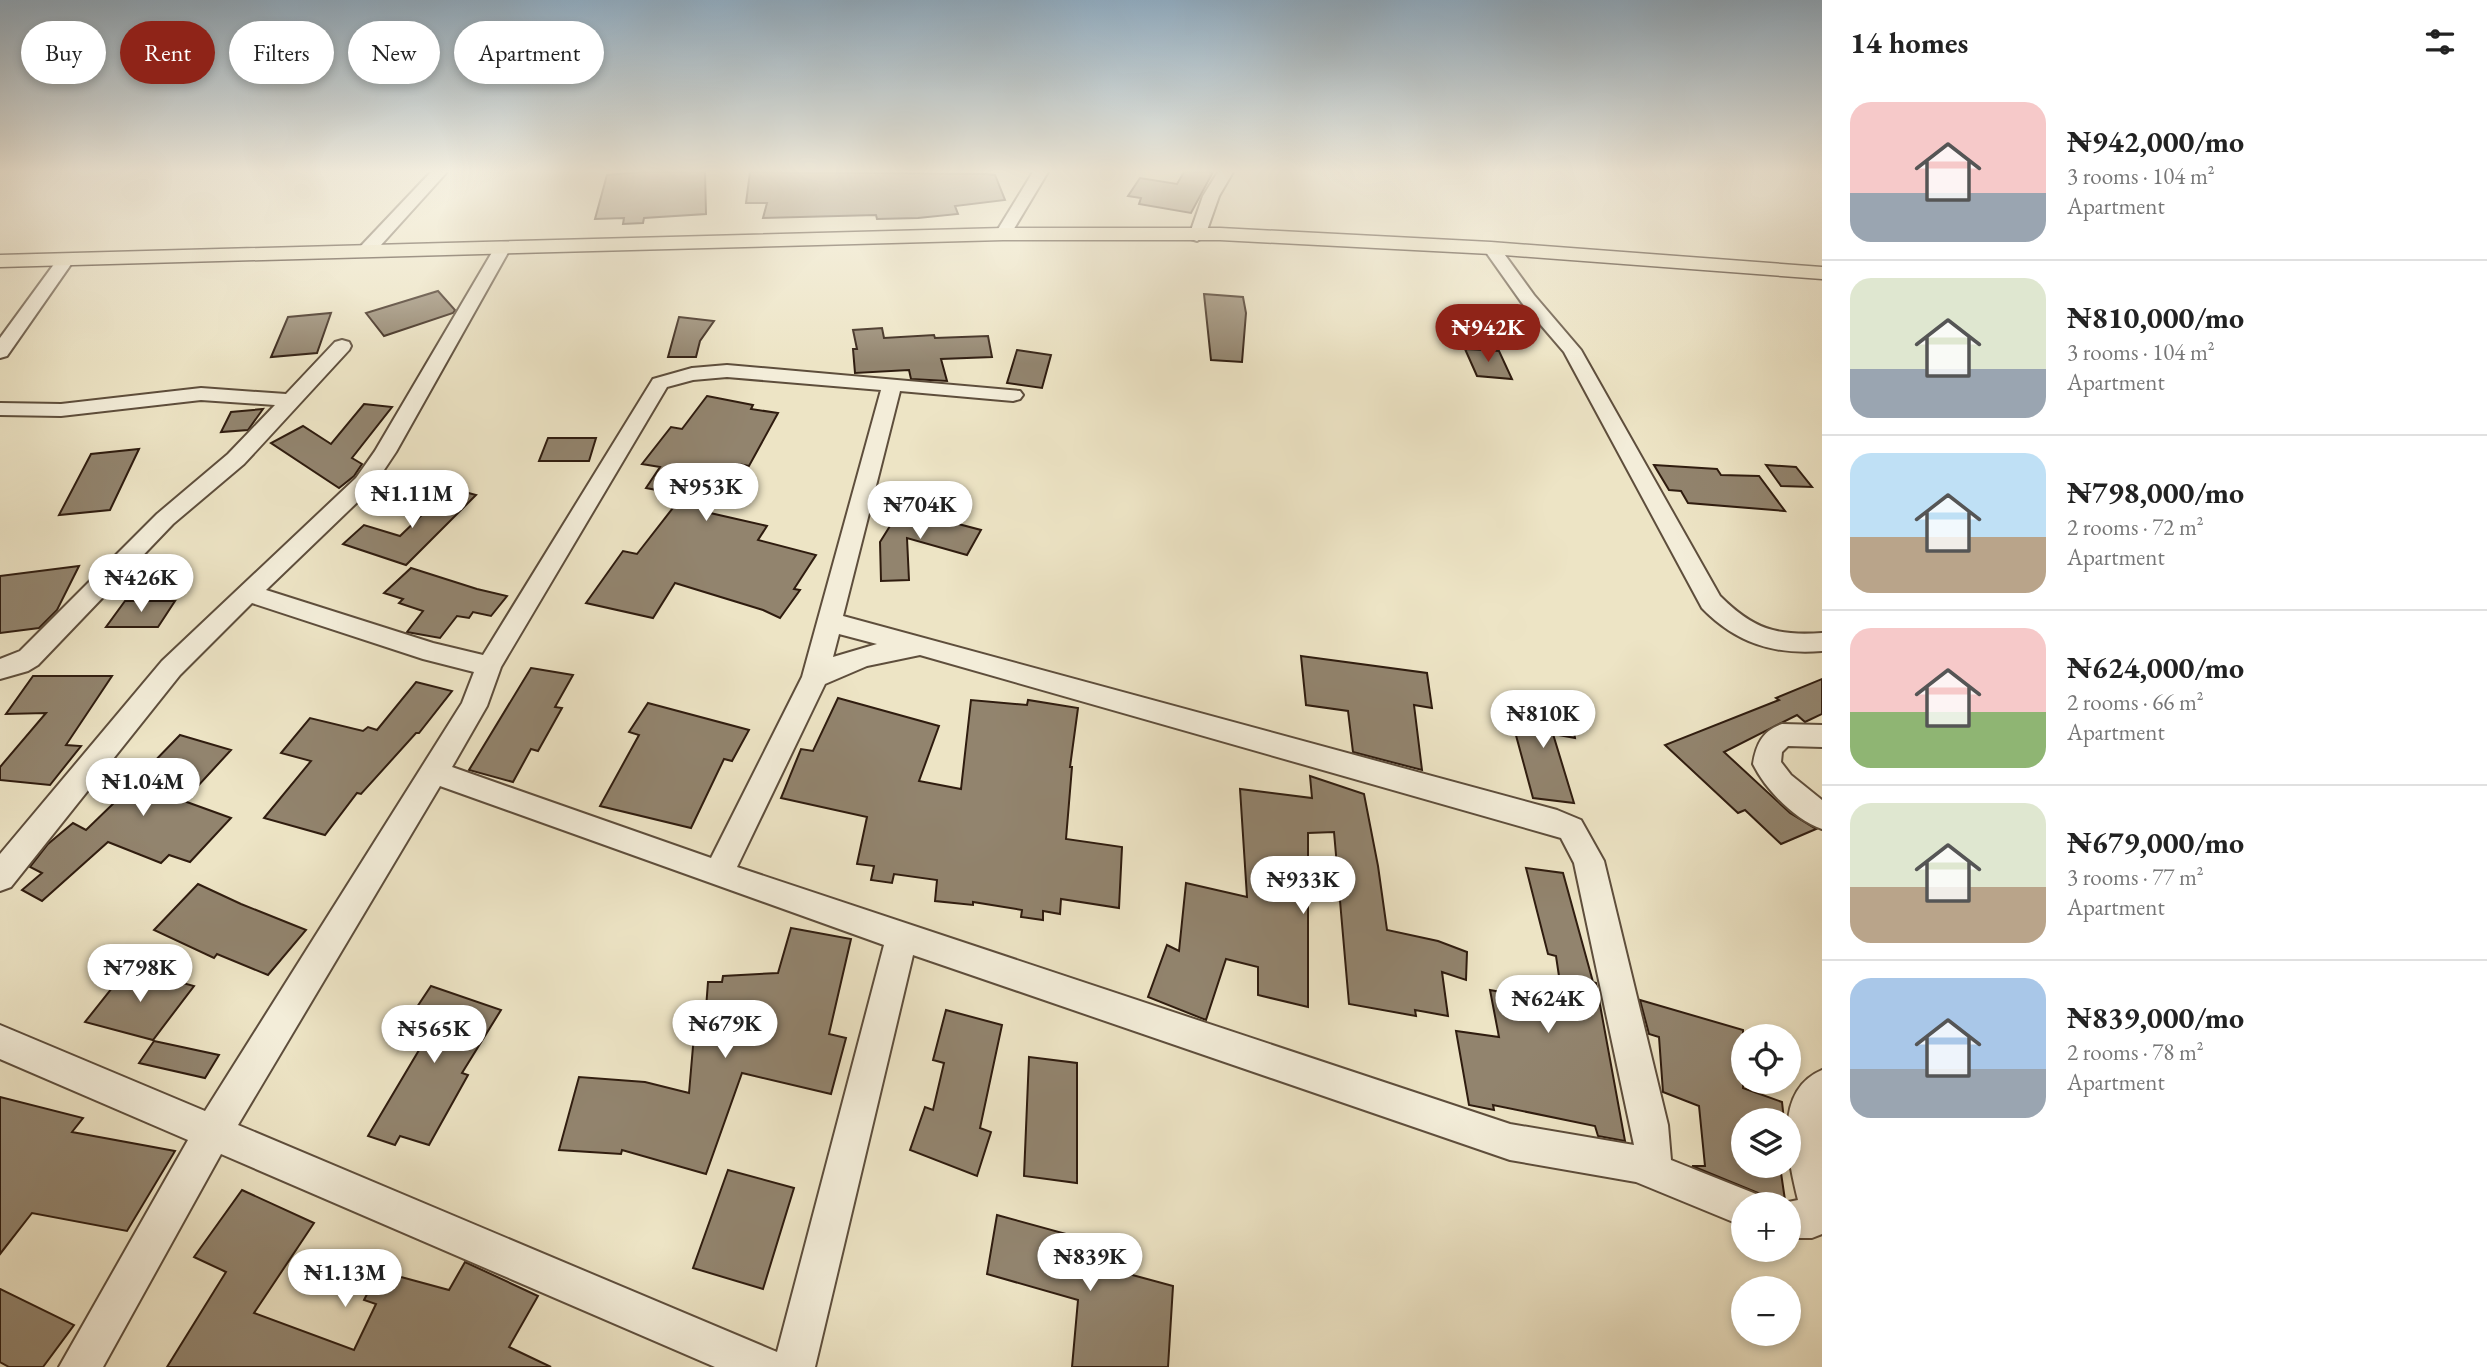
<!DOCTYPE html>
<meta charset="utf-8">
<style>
:root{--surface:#fff;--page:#f6f6f6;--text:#222;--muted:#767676;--line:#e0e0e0;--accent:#8f2418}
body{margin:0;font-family:"EB Garamond",serif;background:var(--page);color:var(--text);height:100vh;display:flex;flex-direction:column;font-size:26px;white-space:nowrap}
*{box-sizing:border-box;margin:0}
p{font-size:23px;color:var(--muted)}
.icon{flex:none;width:38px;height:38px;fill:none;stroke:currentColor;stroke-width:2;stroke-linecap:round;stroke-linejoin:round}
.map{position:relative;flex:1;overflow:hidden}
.side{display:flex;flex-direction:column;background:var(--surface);width:665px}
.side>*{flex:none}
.top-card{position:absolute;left:21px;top:21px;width:665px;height:63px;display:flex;gap:14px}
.controls{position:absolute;left:1731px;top:1024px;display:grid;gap:14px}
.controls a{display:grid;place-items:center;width:70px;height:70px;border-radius:50%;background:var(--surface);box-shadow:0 4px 10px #0003;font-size:35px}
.price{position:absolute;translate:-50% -60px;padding:0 16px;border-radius:24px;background:#fff;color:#222;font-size:23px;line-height:46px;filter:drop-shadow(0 2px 4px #0008)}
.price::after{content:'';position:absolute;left:50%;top:42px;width:21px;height:16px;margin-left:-10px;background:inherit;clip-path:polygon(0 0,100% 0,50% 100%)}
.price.active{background:var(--accent);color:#fff}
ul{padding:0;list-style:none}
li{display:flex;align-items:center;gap:21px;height:175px;padding:0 28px}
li+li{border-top:2px solid var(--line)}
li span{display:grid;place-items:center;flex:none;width:196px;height:140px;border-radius:21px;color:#555}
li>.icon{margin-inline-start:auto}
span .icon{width:84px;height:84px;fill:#fffc;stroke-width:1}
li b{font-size:30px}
h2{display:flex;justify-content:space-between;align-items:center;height:84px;padding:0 28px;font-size:30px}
.tag{padding:0 24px;border-radius:32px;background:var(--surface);box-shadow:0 4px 10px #0003;font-size:24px;line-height:63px}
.tag.active{background:var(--accent);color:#fff}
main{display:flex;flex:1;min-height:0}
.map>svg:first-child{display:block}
.building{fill:#92846e;stroke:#2f1c0f;stroke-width:2}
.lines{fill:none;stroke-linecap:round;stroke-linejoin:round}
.minor-casing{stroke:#5e4e3c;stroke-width:4}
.major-casing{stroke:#2f1c0f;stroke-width:3}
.minor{fill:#f3edd9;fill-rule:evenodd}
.major{fill:#ede4c5;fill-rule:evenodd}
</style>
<main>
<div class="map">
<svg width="1822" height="1367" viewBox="0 0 1822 1367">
<rect width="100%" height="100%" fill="#ede4c5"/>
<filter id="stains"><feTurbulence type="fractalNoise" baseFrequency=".00286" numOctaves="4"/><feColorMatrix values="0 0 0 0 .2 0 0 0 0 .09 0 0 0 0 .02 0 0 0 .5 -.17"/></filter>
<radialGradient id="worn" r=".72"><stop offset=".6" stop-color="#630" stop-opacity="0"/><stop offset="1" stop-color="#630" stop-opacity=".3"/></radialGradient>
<g class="building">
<path d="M640 172H705L706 214 644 218 643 223 623 224 624 218 595 219 607 175Z"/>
<path d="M750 172 986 174 995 175 1005 200 955 206 958 214 918 218 877 219 876 215 763 218 767 203H746Z"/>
<path d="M1184 172H1213L1191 213 1139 204 1141 198 1128 196 1140 178 1177 184Z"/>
<path d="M438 291 455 310 453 313 384 336 366 313Z"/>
<path d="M1204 294 1243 297 1246 313 1242 362 1211 360Z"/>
<path d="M331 313 317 353 271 357 288 317Z"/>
<path d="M679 317 714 321 700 341 696 357H668Z"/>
<path d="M882 328 884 338 934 335 935 338 988 336 992 357 941 359 947 381 911 379 909 370 855 373 853 349H857L853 330Z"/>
<path d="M1465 349 1499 351 1512 379 1477 376Z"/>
<path d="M1017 350 1051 355 1042 388 1007 383Z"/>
<path d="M707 396 753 405 751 409 778 413 749 466 739 464 706 512 767 526 758 540 816 555 794 589 800 590 780 618 763 610 675 583 653 618 586 603 623 551 637 554 683 495 646 488 660 467 642 464 671 427 682 429Z"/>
<path d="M364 404 392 407 352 458 362 464 354 476 339 488 271 443 303 426 331 444Z"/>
<path d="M263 409 248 430 221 432 231 412Z"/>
<path d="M548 438H596L589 461H539Z"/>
<path d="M139 449 110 510 59 515 91 454Z"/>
<path d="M1654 465 1717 469 1721 475 1759 476 1785 511 1688 503 1681 491 1669 490Z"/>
<path d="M1766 465 1796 467 1812 487 1781 486Z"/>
<path d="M450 488 476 495 406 565 343 544 364 525 400 536Z"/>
<path d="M905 502V510L981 530 967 555 907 538 909 580 881 581 880 542Z"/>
<path d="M79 566 57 610 39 628 0 633V576Z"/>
<path d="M411 568 477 589 507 596 491 616 473 612 469 618 457 616 440 638 407 632 423 611 399 603 403 599 384 593Z"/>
<path d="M125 601H175L158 627H106Z"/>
<path d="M1301 656 1427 673 1432 708 1414 705 1422 770 1353 752 1348 711 1306 705Z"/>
<path d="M531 668 573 675 555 707 562 708 538 751 531 749 513 782 469 770Z"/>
<path d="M33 676H112L66 745 81 746 50 785 0 780V767L46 713 6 714Z"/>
<path d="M1822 679V714L1805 722 1797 715 1724 752 1790 813 1816 829 1781 844 1745 810 1738 813 1665 745 1779 700 1776 698Z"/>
<path d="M416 682 452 691 419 733H416L361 794 357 793 325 835 264 818 311 761 281 753 310 718 363 731 368 727 377 730Z"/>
<path d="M838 698 939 726 919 781 961 789 971 700 1027 705 1028 700 1078 708 1070 767H1072L1066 839 1122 847 1119 908 1061 899 1060 914 1043 911V920L1021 917 1022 910 973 902V905L935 901 937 880 894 874 892 883 871 880 874 866 857 864 867 817 781 798 801 749 813 751Z"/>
<path d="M1511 702 1571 714 1575 738 1553 734 1574 803 1533 798 1514 728Z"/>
<path d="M648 703 749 730 732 761 724 759 691 828 600 806 639 735 629 732Z"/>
<path d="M180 735 231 750 184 801 231 818 190 862 169 855 161 863 108 842 42 901 22 890 42 873 30 867 48 844 73 823 86 830 149 769H147Z"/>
<path d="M1310 776 1364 794 1378 866 1387 930 1438 941 1467 952 1466 980 1442 972 1448 1016 1415 1010 1416 1016 1349 1004 1334 832 1308 833V1007L1258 995V967L1226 959 1206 1020 1148 997 1167 945 1179 951 1186 883 1247 897 1240 789 1312 798Z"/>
<path d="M1526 868 1563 873 1593 982 1596 983 1625 1141 1598 1136 1595 1126 1493 1105 1494 1110 1469 1105 1456 1031 1499 1037 1490 990 1563 1003 1556 956 1548 954Z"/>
<path d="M198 884 241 904 306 930 268 975 217 954 214 958 154 930Z"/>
<path d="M791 928 851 939 829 1034 846 1038 831 1094 742 1073 706 1174 622 1150 621 1154 559 1150 579 1077 645 1082 689 1093 694 1035H704L708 982H722L723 976 778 973Z"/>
<path d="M128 968 194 986 153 1040 85 1022Z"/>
<path d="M431 986 501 1010 462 1073 468 1075 429 1145 400 1136 395 1145 368 1136 422 1045 397 1037Z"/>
<path d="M1640 1000 1743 1030V1088L1782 1102 1784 1120H1743V1166H1780L1785 1200 1758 1193 1692 1166H1705L1699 1106 1663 1092 1659 1037 1649 1034Z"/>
<path d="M946 1010 1002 1025 980 1128 991 1132 977 1176 910 1150 925 1107 933 1110 944 1063 933 1060Z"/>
<path d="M154 1041 219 1055 205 1078 139 1063Z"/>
<path d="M1029 1057 1077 1063V1183L1024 1176Z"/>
<path d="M0 1097 83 1118 72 1132 175 1151 127 1231 32 1213 0 1254Z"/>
<path d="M728 1170 794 1188 763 1289 693 1268Z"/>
<path d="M242 1190 314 1223 254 1313 354 1350 376 1304 364 1300 379 1271 449 1290 465 1262 538 1296 509 1347 551 1367H167L226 1272 194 1257Z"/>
<path d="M997 1215 1128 1251 1125 1273 1173 1286 1168 1367H1072L1078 1300 987 1274Z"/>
<path d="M0 1289 74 1325 43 1367H9L0 1362Z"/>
</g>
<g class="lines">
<defs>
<g id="minor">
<path d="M431 172H447L371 256H359L357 252 359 248Z"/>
<path d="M1033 172H1048L1009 237H997L995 234Z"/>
<path d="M1218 172H1233L1219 196 1205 236 1197 241 1191 239 1189 236 1203 196Z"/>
<path d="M1491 243 1497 244 1534 295 1581 350 1720 596C1753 629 1776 636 1822 633V651C1774 655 1736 643 1702 608L1564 352 1522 303 1483 248Z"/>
<path d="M502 244 510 249 396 452 372 488 266 590 433 643 483 655 653 379 692 368 727 365 1020 391 1023 395 1020 399 1013 401 900 391 843 616 1557 810 1581 820 1604 861 1668 1125 1671 1160 1756 1194 1761 1204H1743V1226L1636 1182 1510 1160 913 955 815 1367H715L221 1154 103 1367H59L188 1140 0 1059V1025L205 1111 462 703 474 672 423 659 252 603 180 675 11 887 0 891V854L162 661 356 478 375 451 494 249ZM727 377 881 390 802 677 711 858 452 767 487 706 501 667 667 387 693 380ZM839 634 877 644 833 657ZM920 655 1561 838 1574 863 1634 1145 1510 1124 737 867 825 684 867 666ZM440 786 884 945 777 1352 238 1125Z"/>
<path d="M66 255 74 260 7 356 0 358V338L60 256Z"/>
<path d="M342 340 349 342 351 346 349 350 244 464 173 524 38 665 28 671 0 679V659L20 651 157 514 228 454 275 405 201 400 61 416 0 415V403L61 404 201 388 286 394 335 342Z"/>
<path d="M1782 724 1822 725V747L1788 746 1782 752 1781 762 1791 775 1822 800V829C1795 820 1766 790 1753 764 1756 745 1762 731 1782 724Z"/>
<path d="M1822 1070V1234L1812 1238H1788V1204H1778L1798 1200C1788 1159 1772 1091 1822 1070Z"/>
</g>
<path id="major" d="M1003 228H1220L1491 242 1822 267V279L1491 254 1220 240H1003L0 267V255Z"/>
</defs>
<use href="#minor" class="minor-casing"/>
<use href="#major" class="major-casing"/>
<use href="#minor" class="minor"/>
<use href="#major" class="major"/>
</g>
<linearGradient id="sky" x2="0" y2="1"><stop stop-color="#90acc1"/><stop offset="0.47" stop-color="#f7f3e5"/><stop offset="1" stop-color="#f7f3e5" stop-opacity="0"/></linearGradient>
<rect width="1822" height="364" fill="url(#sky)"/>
<rect width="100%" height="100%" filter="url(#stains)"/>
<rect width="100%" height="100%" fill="url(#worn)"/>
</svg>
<div class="controls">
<a><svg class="icon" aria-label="locate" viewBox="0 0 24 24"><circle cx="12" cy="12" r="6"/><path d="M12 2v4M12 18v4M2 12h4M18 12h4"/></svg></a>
<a><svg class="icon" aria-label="layers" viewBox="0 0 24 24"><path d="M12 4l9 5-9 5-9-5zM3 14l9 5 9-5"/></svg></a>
<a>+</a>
<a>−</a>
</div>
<b class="price active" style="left:1488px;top:364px">₦942K</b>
<b class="price" style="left:706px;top:523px">₦953K</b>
<b class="price" style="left:412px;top:530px">₦1.11M</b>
<b class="price" style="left:920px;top:541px">₦704K</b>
<b class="price" style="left:141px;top:614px">₦426K</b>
<b class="price" style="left:1543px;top:750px">₦810K</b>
<b class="price" style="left:143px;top:818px">₦1.04M</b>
<b class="price" style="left:1303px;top:916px">₦933K</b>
<b class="price" style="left:140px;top:1004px">₦798K</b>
<b class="price" style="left:1548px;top:1035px">₦624K</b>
<b class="price" style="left:725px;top:1060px">₦679K</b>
<b class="price" style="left:434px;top:1065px">₦565K</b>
<b class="price" style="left:1090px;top:1293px">₦839K</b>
<b class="price" style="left:345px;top:1309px">₦1.13M</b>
<div class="top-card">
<a class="tag">Buy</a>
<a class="tag active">Rent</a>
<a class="tag">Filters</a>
<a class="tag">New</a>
<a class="tag">Apartment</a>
</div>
</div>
<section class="side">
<h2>14 homes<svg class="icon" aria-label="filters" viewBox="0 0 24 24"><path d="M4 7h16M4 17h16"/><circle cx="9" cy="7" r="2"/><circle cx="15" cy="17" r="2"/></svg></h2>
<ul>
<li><span style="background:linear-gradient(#f6c9c9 65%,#9aa5b1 0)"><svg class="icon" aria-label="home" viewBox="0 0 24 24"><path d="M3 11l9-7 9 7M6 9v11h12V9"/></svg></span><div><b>₦942,000/mo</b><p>3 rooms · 104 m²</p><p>Apartment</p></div></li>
<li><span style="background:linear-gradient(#dfe7d0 65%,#9aa5b1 0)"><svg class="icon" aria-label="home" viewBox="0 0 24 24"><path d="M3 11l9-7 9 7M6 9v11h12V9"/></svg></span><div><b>₦810,000/mo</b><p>3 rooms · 104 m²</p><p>Apartment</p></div></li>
<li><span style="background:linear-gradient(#bfe0f5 60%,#b9a48a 0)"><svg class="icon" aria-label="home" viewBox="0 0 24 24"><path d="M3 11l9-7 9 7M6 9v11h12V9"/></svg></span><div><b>₦798,000/mo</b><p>2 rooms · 72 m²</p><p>Apartment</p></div></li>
<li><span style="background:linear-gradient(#f6c9c9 60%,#8fb573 0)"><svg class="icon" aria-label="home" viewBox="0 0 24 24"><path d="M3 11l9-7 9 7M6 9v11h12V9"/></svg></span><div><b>₦624,000/mo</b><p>2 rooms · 66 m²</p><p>Apartment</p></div></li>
<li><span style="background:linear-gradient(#dfe7d0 60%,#b9a48a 0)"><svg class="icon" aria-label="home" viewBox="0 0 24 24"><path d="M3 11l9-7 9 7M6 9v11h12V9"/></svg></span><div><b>₦679,000/mo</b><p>3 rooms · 77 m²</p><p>Apartment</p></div></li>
<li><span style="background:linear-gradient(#a9c7e8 65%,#9aa5b1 0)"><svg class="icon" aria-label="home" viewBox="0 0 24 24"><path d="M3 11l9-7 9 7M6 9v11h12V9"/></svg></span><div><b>₦839,000/mo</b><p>2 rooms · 78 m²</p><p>Apartment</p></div></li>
</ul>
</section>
</main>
